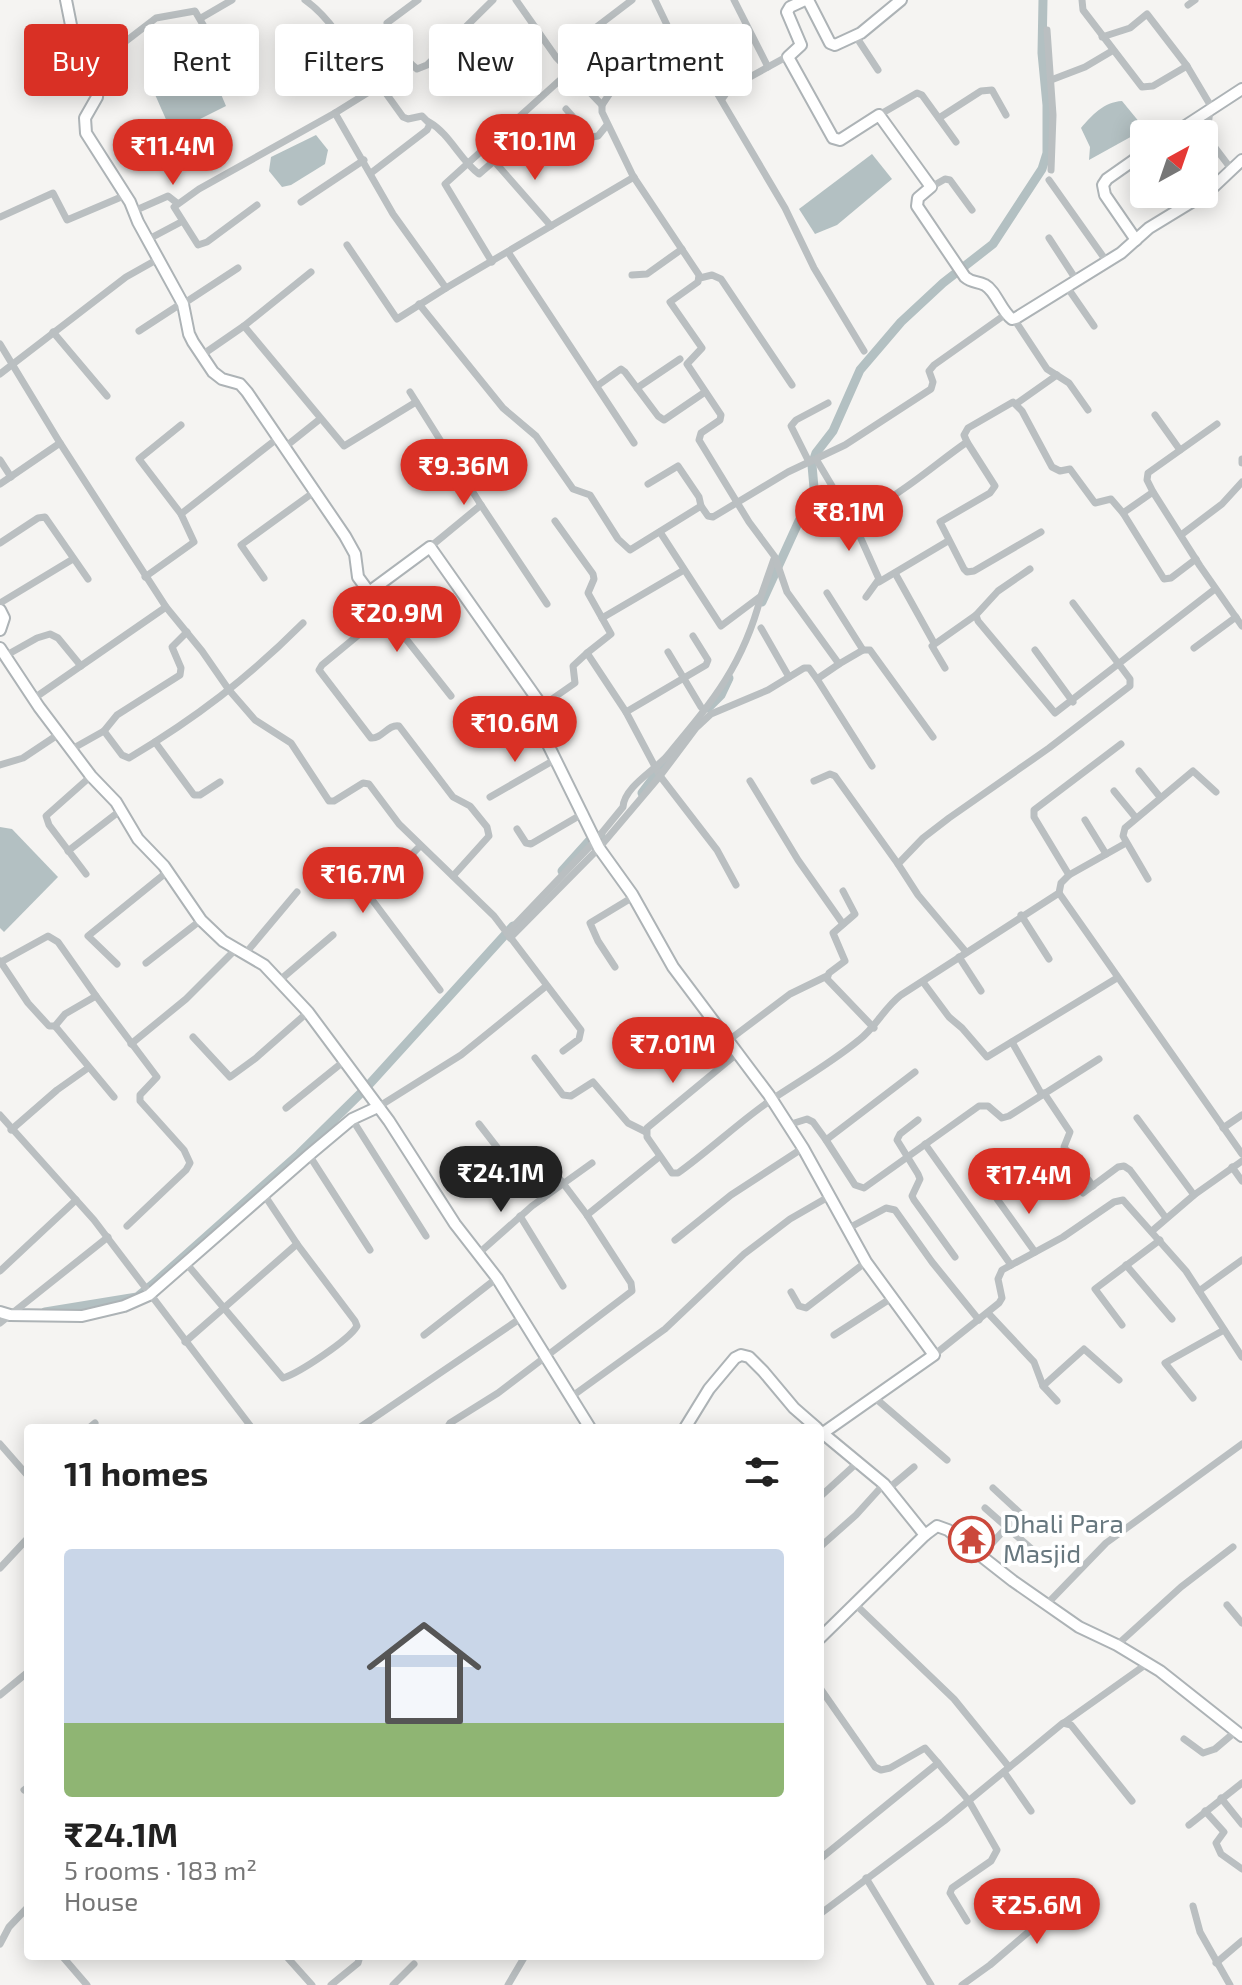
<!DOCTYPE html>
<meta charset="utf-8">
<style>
:root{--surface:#fff;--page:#f2f2f2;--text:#222;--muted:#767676;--line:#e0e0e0;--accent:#d93025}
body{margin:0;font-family:"Exo 2",sans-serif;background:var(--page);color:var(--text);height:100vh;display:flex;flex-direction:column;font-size:30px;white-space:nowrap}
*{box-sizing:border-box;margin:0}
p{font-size:26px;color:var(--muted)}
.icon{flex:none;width:44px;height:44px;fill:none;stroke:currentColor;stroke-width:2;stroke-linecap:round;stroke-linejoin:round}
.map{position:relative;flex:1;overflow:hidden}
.side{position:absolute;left:24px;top:1424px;width:800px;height:536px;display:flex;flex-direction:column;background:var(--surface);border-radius:8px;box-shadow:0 4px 20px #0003}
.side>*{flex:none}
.hud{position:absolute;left:24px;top:24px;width:800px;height:72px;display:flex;gap:16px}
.needle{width:52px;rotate:40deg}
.fabs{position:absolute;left:1130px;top:120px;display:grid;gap:16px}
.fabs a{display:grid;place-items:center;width:88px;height:88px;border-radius:8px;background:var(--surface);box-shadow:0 4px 20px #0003;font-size:40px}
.price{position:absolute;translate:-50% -68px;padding:0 18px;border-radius:28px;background:var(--accent);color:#fff;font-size:26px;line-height:52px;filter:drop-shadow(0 2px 4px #0008)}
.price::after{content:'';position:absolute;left:50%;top:48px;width:24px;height:18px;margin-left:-12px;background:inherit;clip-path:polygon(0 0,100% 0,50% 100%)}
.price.active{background:#222;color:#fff}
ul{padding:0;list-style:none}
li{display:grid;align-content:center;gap:16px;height:424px;padding:0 40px}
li+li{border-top:2px solid var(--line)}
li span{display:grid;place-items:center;height:248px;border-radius:8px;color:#555}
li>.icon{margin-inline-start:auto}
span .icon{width:144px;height:144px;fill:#fffc;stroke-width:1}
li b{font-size:34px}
h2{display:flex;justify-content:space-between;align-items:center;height:96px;padding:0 40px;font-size:34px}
.tag{padding:0 28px;border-radius:8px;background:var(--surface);box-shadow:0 4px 20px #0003;font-size:28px;line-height:72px}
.tag.active{background:var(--accent);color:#fff}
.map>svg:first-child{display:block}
.water{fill:#b3c0c2}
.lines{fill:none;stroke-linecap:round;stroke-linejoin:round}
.canal{stroke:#b3c0c2;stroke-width:9}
.secondary-casing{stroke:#adb3b6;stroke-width:14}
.street{stroke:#babfc1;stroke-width:7}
.secondary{stroke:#fff;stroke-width:10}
.labels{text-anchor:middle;stroke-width:8;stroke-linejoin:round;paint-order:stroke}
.poi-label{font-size:26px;fill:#68787f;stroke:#fff;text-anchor:start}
</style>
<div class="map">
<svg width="1242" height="1985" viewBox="0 0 1242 1985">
<rect width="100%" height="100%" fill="#f5f4f2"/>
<g class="water">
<path d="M471 37H481L494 61 475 85 449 62Z"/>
<path d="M209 66 226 106 172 133 153 90Z"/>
<path d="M1122 101 1145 129 1089 160 1090 147 1081 128C1092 115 1104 102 1122 101Z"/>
<path d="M316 135 328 150 325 164 291 185 282 187 269 171 271 157Z"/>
<path d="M872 154 892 179 837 225 815 234 799 209Z"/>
<path d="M0 827 12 829 58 877 4 932 0 928Z"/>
</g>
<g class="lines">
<g class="canal">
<path d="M762 602 814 488 812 465 816 453 833 431 860 370 901 322 943 283 993 244 1042 169 1047 153V105L1042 53 1043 0"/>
<path d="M708 708 721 695 729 678"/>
<path d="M642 793 669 757"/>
<path d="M562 871 589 841 601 835"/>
<path d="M45 1312 137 1297 153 1284 299 1154 365 1089 513 926"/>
</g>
<defs>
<g id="secondary">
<path d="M66 0 73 35 98 87 97 97 85 118 86 133 130 202 138 222 183 304 189 334 193 342 213 372 222 379 240 384 247 392 345 536 355 554 358 577 369 592 430 547 542 706 537 710 535 718 599 848 632 894 673 967 769 1095 803 1148 866 1262 934 1355 823 1433"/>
<path d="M805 0 790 7 787 12 801 45 788 57 833 138 840 140 879 115 931 187 918 198 917 206 965 277C972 283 977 281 985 285 996 291 1001 311 1012 319L1016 318 1121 253 1149 228 1208 192 1242 160"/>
<path d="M808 0 830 43 835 45 861 33 901 0"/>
<path d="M1173 134 1242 89"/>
<path d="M1136 240 1105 195 1103 185 1107 179 1144 153"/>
<path d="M0 610 4 618 0 630"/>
<path d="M0 648 39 707 91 776 116 802 138 839 164 866 201 920 223 941 264 965 308 1012 389 1121 455 1224 497 1278 590 1428"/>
<path d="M0 1312 10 1315 82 1316 124 1306 149 1295 309 1155 352 1119 378 1107"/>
<path d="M685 1428 709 1389 735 1358 741 1355 749 1357 763 1371 794 1408 817 1428"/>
<path d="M820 1431 884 1484 925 1535 937 1526 948 1530 1013 1581 1079 1627 1117 1645 1160 1671 1242 1736"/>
<path d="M820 1638 925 1535"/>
</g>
</defs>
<use href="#secondary" class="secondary-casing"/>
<g class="street">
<path d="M305 0C335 21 353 59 372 90L335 113 393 214 446 288 397 319 347 245"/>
<path d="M516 0 556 57 602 105"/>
<path d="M734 0 768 67"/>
<path d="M1082 0 1083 10 1142 87 1153 86 1187 66"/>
<path d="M1188 5 1195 0"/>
<path d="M201 18 232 0"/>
<path d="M1047 30 1053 115 1051 170"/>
<path d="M586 35 632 0"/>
<path d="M669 35 680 39 698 38 701 45 695 55 697 59 785 208 814 268 864 351"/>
<path d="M855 35 878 70"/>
<path d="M1102 37 1130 28 1147 14 1187 66 1212 108"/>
<path d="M411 64 417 69 427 65 493 0"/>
<path d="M91 68 156 18 195 11 216 47"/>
<path d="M1051 80 1085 67 1112 51"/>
<path d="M377 87 411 64 387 23 418 0"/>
<path d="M722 99 730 88 788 56"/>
<path d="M566 109 591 137 598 136 607 125"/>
<path d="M1210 109 1207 137 1232 170"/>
<path d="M879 115 917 93 922 95 956 142"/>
<path d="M939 118 981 91 992 90 1006 115"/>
<path d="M429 122C450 134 460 160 479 174L494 161 551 226"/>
<path d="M371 173 427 130 430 124 422 116 408 119 403 117 380 85"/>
<path d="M1049 180 1107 262"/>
<path d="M931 187 945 179 950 180 972 210"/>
<path d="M301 202 364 160"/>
<path d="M257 205 207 242 198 245 174 207 199 189 335 113"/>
<path d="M134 211 168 196 177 203"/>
<path d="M0 217 53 193 67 220 126 195"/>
<path d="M1049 238 1077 281"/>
<path d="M147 240 181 222"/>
<path d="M508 252 634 443"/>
<path d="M492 262 445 184 570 71"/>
<path d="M632 275 647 274 682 249"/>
<path d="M700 278 712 275 721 279 792 385"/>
<path d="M1067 287 1094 326"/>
<path d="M446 288 634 177"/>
<path d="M183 304 238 268"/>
<path d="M419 304 503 408 536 436 573 489 590 495 618 539 630 550 701 506 708 516 713 517 788 472 845 445 931 389 933 382 929 371 934 365 1006 314"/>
<path d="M1014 319 1047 369 1069 383 1088 410"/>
<path d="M244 326 344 446 416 402"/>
<path d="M139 331 182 303"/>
<path d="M53 332 107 396"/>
<path d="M0 344 60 443 166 607 202 651 229 690 255 720 291 743 329 801H334L363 783 369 784 399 824 494 916 581 1030 579 1039 563 1051"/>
<path d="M202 355 244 326 311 272"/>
<path d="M0 374 126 277 158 259"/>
<path d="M597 386 621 369 625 372 658 416 664 420 705 392"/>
<path d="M637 388 680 359"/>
<path d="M410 392 481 505 547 604"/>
<path d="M1016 404 1057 375"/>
<path d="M1155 415 1180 450"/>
<path d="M967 442 995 486 990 493 940 522 964 569 967 572 974 571 1041 532"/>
<path d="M285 447 320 419"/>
<path d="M816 459 844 506 856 514C897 500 932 466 967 442L964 435 968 428 1013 402 1022 411 1052 467 1060 471 1070 469 1095 503 1111 499 1123 513 1153 492 1200 566 1242 626"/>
<path d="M1242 459V463"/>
<path d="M0 460 11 477"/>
<path d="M809 462 791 426 796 420 828 403"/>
<path d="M0 484 60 443"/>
<path d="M648 484 678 466 699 497 701 506"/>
<path d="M1153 492 1147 480 1148 473 1217 424"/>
<path d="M849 512 879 579 866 597"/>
<path d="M1123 513 1164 579 1171 578 1196 559"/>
<path d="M181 514 278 438"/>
<path d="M555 521 593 574 594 579 588 593 611 634 587 653"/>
<path d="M660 532 721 626 761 596 774 559"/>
<path d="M1181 535 1222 504 1242 482"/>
<path d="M0 543 38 518 45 517 88 579"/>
<path d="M430 547 481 505"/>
<path d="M1030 569 998 591 976 615 978 621 1055 713 1215 589"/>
<path d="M895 573 934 643"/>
<path d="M145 577 194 542 181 514 139 459 181 425"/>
<path d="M264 578 241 545 314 492"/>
<path d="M879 582 948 541"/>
<path d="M369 592 451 696"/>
<path d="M827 593 863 650"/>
<path d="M0 603 73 559"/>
<path d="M385 613 322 665 319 670 371 738C382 739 388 724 399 726L453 797 470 806 487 827 489 836 453 876"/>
<path d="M602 618 684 570"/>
<path d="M761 628 789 677"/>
<path d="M1194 648 1236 617"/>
<path d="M1035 650 1073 702"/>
<path d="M668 652 701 707"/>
<path d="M5 656 37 638 50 634 58 638 81 666"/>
<path d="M839 664 863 650H870L933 737"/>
<path d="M945 668 932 646 976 615"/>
<path d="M817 679 872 766"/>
<path d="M33 699 166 607"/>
<path d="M542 706 575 683 573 666 587 653 626 712 660 776 696 728 711 714 768 690 804 668H809L817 679 839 664 787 592 775 557 749 522 699 440 701 433 720 420 721 415 687 364 702 348 670 302 698 282 699 275 633 176 602 112V105L622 75 621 59 662 42 669 35 667 25 655 0"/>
<path d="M626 712 706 665 708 660 693 636"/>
<path d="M104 731 117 715 180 675 181 668 172 647 187 632"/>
<path d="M155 742 194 795H200L220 782"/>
<path d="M72 749 104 731 122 755 129 758C196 718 248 678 303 623"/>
<path d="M0 765 23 758 59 734"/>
<path d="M1139 771 1160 797"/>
<path d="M750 781 798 860 843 924"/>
<path d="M814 781 830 774 835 776 898 864"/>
<path d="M1114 791 1136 818"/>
<path d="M490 797 556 759"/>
<path d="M1085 820 1106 854"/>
<path d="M517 829 526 843 531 844 584 813"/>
<path d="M420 846 370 897 440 990"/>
<path d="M68 851 121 810"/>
<path d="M86 874 49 825 46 816 91 776"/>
<path d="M1069 875 1034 817V810L1121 744"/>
<path d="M1148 879 1123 836 1125 828 1193 771 1216 792"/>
<path d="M843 891 855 914 833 933 845 961 829 973 827 979 874 1028"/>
<path d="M1059 893 1242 1154"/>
<path d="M1021 915 1049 959"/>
<path d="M507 933 596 840 623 807C624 787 655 770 667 756 712 702 743 666 761 596"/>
<path d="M510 938 599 848 660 776 717 850 736 885"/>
<path d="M966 952 918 895 898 864 923 838 949 818 1049 748 1130 686V679L1073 603"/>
<path d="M245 954 297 892"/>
<path d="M959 957 981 991"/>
<path d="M0 961 28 1003 49 1026H55L65 1014 96 996 157 1077 140 1095V1101L184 1150 190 1163 186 1170 127 1226"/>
<path d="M1 962 48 936 58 942 96 996"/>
<path d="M146 963 201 920"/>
<path d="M117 964 88 936 167 872"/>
<path d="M615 967 598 941 590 923 633 897"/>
<path d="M280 980 333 935"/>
<path d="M923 982 949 1017 962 1028 987 1057 1117 978"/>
<path d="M55 1026 114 1097"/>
<path d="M193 1037 230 1077 256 1058 308 1012"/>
<path d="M729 1040 790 994 827 976"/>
<path d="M1012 1042 1042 1095"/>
<path d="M131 1044 186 999 236 949"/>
<path d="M739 1052 647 1128V1137L672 1173H678C710 1150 739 1122 771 1100 801 1080 831 1063 859 1040 876 1027 884 1008 901 995L1059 893 1061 883 1069 875 1126 843"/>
<path d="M535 1058 563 1095 571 1096 593 1082 628 1123 646 1132"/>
<path d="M1044 1093 1070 1132 1064 1147 1093 1186"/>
<path d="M378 1107 461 1055 545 987"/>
<path d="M286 1108 343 1062"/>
<path d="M0 1115 94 1220 252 1428"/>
<path d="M1137 1118 1194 1195"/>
<path d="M352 1119 426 1236"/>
<path d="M918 1120 900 1134 897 1140 918 1174 920 1179 912 1196 914 1200 955 1257"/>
<path d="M479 1124 510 1164 543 1198"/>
<path d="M788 1125 807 1119 813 1122 826 1140 915 1072"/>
<path d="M1223 1128 1242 1115"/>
<path d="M11 1130 57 1090 88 1068"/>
<path d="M826 1140 855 1185 864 1188 979 1106H988L1002 1118 1009 1116 1099 1059"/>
<path d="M925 1144 1011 1265"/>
<path d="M309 1155 370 1250"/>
<path d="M1232 1167 1242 1181"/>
<path d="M1083 1193 1118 1167 1124 1166 1130 1170 1166 1218"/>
<path d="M997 1199 1035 1252"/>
<path d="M587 1215 659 1157"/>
<path d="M520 1216 563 1286"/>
<path d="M847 1229 886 1208 895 1210 932 1262 979 1320"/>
<path d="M1152 1231 1194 1195 1242 1161"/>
<path d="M675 1240 731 1195 803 1148"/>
<path d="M478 1254 532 1206 592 1163"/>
<path d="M186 1263 283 1378C299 1373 349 1340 357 1326L355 1321 297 1244 265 1196"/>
<path d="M1126 1265 1172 1319"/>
<path d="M0 1271 76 1200"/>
<path d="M1199 1291 1242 1260"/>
<path d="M791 1292 799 1306 806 1308 866 1262"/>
<path d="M988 1313 1034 1362 1043 1386 1057 1401"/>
<path d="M0 1323 108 1237"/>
<path d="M1122 1325 1095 1289 1160 1240"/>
<path d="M424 1335 497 1278"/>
<path d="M834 1335 893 1297"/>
<path d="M185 1342 297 1244"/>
<path d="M934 1355 999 1303 1002 1298 998 1279 1002 1270 1063 1237 1114 1202 1123 1200 1186 1271 1242 1357"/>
<path d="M1043 1386 1084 1349 1119 1380"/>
<path d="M571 1397 665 1329 744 1254 790 1219 830 1196"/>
<path d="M874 1397 947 1460"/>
<path d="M1193 1398 1165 1363 1224 1330"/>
<path d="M89 1428 95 1423"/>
<path d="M359 1428 521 1318"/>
<path d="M447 1428 450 1423 498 1393 632 1291 631 1283 587 1215 544 1158"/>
<path d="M0 1444 28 1476"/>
<path d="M888 1489 914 1467"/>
<path d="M822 1495 858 1462"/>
<path d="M985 1508 1035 1552"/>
<path d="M820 1547 856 1515 884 1484"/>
<path d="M981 1555 1020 1513 993 1488"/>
<path d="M0 1568 28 1538"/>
<path d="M855 1604 954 1699 1009 1767"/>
<path d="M1047 1604 1106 1543 1242 1444"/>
<path d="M1227 1605 1242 1623"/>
<path d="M1117 1645 1181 1587 1233 1547"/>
<path d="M820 1688 875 1767 881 1770 890 1768 925 1748 938 1763 820 1859"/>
<path d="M0 1695 28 1672"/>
<path d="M1065 1722 1148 1663"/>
<path d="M1184 1739 1203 1753 1215 1749 1235 1732"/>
<path d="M938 1763 969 1801 997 1850 991 1861 952 1888 950 1893 967 1921"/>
<path d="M1004 1772 1031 1811"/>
<path d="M24 1790 28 1787"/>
<path d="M1221 1798 1242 1824"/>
<path d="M1205 1811 1224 1832 1216 1843 1221 1854 1242 1869"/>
<path d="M1189 1825 1242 1783"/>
<path d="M866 1878 931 1985"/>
<path d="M1193 1906 1200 1932 1230 1985"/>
<path d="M820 1914 944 1821 1063 1723 1071 1725 1132 1801"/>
<path d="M0 1944 9 1927 28 1907"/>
<path d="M62 1956 87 1985"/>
<path d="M286 1956 312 1985"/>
<path d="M1216 1963 1242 1941"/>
<path d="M331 1985 358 1963 360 1956"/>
<path d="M393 1985 414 1964"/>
<path d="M508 1985 525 1956"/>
<path d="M962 1985 990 1965 1033 1928 1031 1915 1008 1883"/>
</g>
<use href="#secondary" class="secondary"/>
</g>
<defs>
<symbol id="temple-ring" viewBox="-11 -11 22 22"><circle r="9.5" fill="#fff" stroke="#cb483b" stroke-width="1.5"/><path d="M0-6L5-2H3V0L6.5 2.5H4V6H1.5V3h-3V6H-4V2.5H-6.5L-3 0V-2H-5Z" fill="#cb483b"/></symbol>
</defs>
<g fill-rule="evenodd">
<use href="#temple-ring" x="946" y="1514" width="51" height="51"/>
</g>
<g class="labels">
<g class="poi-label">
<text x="1003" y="1533">Dhali Para<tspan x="1003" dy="30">Masjid</tspan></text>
</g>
</g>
</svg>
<div class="fabs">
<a><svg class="needle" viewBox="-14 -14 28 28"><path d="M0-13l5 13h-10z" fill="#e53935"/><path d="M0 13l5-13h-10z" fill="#767676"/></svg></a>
</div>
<b class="price" style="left:535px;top:182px">₹10.1M</b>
<b class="price" style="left:173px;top:187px">₹11.4M</b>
<b class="price" style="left:464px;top:507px">₹9.36M</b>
<b class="price" style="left:849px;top:553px">₹8.1M</b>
<b class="price" style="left:397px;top:654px">₹20.9M</b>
<b class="price" style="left:515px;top:764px">₹10.6M</b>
<b class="price" style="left:363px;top:915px">₹16.7M</b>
<b class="price" style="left:673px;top:1085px">₹7.01M</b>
<b class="price active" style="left:501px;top:1214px">₹24.1M</b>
<b class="price" style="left:1029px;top:1216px">₹17.4M</b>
<b class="price" style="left:1037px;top:1946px">₹25.6M</b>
<div class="hud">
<a class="tag active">Buy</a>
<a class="tag">Rent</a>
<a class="tag">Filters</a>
<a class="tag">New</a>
<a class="tag">Apartment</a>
</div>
<section class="side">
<h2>11 homes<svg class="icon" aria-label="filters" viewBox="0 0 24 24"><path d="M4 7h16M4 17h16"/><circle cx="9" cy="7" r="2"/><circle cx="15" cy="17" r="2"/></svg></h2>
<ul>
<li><span style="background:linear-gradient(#c9d6e8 70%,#8fb573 0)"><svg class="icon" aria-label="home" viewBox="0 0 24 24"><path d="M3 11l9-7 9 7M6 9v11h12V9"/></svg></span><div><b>₹24.1M</b><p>5 rooms · 183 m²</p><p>House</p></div></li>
</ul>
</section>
</div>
